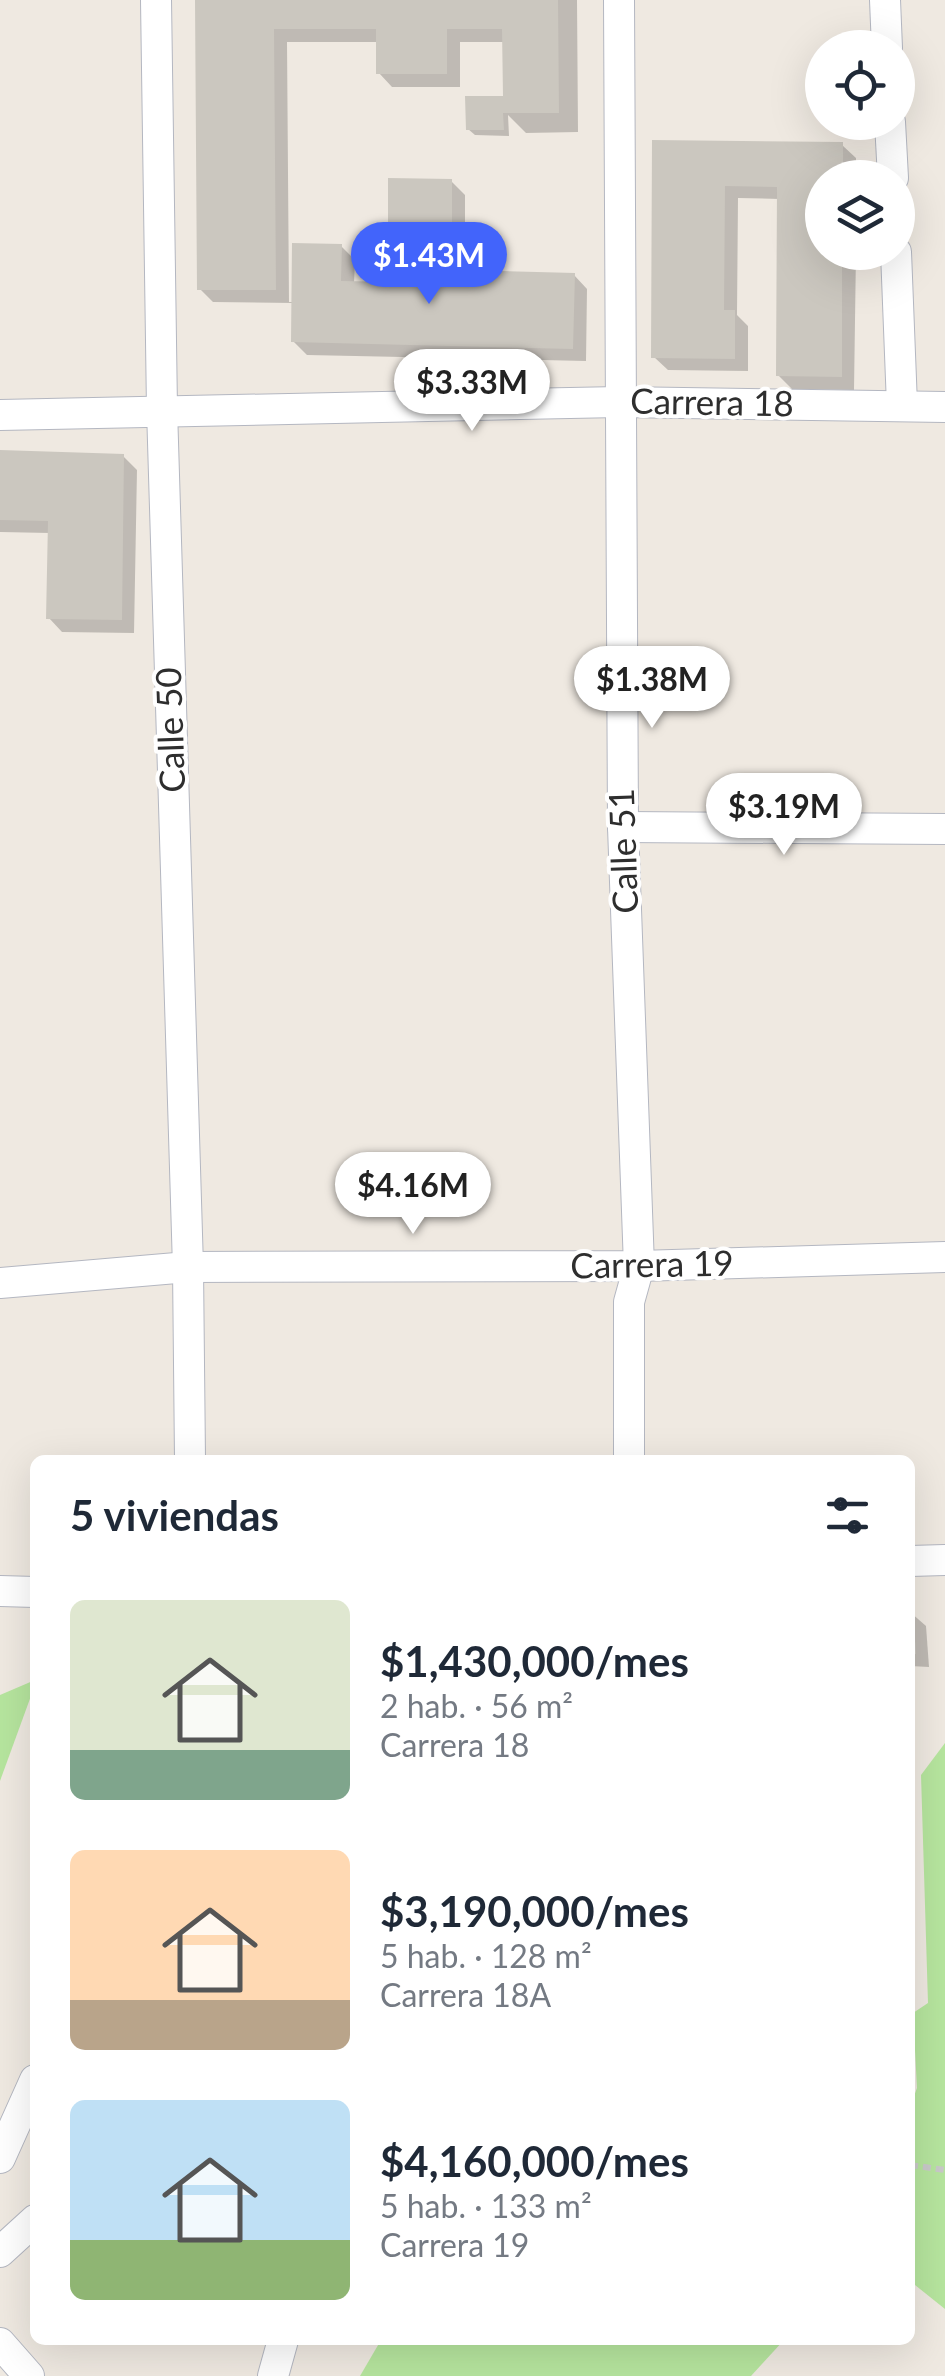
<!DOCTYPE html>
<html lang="es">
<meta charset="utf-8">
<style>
:root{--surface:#fff;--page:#f6f6f7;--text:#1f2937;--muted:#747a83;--accent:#4264fb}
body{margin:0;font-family:Lato,sans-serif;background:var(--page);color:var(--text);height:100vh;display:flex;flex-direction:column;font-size:38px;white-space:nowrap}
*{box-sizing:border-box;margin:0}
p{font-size:32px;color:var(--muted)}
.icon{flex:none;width:55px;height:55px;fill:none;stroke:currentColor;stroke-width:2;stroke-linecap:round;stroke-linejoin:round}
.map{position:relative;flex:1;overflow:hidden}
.details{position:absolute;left:30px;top:1455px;width:885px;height:890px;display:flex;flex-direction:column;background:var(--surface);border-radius:15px;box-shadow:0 10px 40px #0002}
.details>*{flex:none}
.fabs{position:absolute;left:805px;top:30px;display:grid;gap:20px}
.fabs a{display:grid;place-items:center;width:110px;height:110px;border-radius:50%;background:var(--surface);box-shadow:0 10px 40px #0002;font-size:50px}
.price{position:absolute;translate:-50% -85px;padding:0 22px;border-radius:35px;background:#fff;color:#222;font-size:32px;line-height:65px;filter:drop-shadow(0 2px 5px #0008)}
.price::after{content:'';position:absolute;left:50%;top:60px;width:30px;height:22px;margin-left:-15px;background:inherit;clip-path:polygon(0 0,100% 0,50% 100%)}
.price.active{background:var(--accent);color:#fff}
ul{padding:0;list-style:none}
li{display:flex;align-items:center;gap:30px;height:250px;padding:0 40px}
li span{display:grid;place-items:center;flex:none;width:280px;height:200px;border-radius:15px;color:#555}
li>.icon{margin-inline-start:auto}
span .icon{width:120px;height:120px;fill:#fffc;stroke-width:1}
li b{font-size:42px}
h2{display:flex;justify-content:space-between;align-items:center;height:120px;padding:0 40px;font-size:42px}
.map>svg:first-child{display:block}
.green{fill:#b6e59e}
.shadow{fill:#0003}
.building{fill:#cbc7bf}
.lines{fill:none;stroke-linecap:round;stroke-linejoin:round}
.minor-casing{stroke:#b4b7c1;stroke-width:32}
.path{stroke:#c9c9c9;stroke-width:6;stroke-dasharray:8 5;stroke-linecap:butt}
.minor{stroke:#fff;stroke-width:30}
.labels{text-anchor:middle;stroke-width:8;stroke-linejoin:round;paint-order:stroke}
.street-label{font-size:35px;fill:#2e2e2e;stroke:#fff}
</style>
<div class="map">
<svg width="945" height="2376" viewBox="0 0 945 2376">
<rect width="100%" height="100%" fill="#efe9e1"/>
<g class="green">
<path d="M35 1680V1685L0 1781V1695Z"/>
<path d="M945 1743V2309L910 2281V2107L917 2088 913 2013 928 2003 921 1775Z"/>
<path d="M381 2340H784L751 2376H360Z"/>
</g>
<g class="shadow">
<path d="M198 0H577L578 132 526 133 508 115 509 136 475 135 468 129 506 103 505 42H460V87H392L379 73 378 42H287L289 302H294L341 246 355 260 354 284 465 286 574 275 587 289 586 361 307 355 293 341 294 303 213 302 200 289Z"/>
<path d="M655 142 842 145 856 158V178H822V252H856L854 390 792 389 778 375 780 199 738 198 737 315 748 326V371L668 370 654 357Z"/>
<path d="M451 181 465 195V236H404L391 222Z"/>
<path d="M0 453 123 456 137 470 134 633 62 632 49 618 50 533 0 532Z"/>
<path d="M910 1612 926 1626 929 1667 910 1666Z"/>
</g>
<g class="building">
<path d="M195 0H558L559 113H503L504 130H466L465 96H503L502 29H447V74H376V29H274L276 290H197Z"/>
<path d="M652 140 843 142V178H822V252H842V377L776 376 777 187 725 186 724 310H735V359L651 358Z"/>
<path d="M388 178 452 179V224L388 223Z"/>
<path d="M292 243 342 244 341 281 462 283 463 270 575 273 573 349 291 342Z"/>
<path d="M0 450 124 454 122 620 46 619 48 521 0 520Z"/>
<path d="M910 1608H913L916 1654H910Z"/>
</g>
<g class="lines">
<defs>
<g id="minor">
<path d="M156 0 162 409 188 1267 190 1460"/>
<path d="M619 0 623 827 639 1266 629 1302V1460"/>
<path d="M885 0 887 48"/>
<path d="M890 122 893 178"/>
<path d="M896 252 902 405"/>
<path d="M0 415 619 402 945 407"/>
<path d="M623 827 945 829"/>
<path d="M0 1283 188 1267 639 1266 945 1257"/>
<path d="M910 1561 945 1560"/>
<path d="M0 1591 35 1592"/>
<path d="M0 2158 35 2080"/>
<path d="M0 2252 35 2220"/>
<path d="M0 2343 29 2376"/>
<path d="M273 2376 283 2340"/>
</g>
</defs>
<use href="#minor" class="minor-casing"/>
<path class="path" d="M910 2165 945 2170"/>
<use href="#minor" class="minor"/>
</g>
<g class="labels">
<g class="street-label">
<text transform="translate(712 403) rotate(1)" y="12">Carrera 18</text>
<text transform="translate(171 730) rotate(-92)" y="12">Calle 50</text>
<text transform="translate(624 851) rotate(-92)" y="12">Calle 51</text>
<text transform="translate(652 1265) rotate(-1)" y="12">Carrera 19</text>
</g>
</g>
</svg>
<div class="fabs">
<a><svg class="icon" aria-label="locate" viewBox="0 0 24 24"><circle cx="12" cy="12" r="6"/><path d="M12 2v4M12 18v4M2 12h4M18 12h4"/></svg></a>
<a><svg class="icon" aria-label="layers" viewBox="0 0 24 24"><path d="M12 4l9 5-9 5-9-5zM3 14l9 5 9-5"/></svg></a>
</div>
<b class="price active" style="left:429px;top:307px">$1.43M</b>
<b class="price" style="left:472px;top:434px">$3.33M</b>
<b class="price" style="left:652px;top:731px">$1.38M</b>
<b class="price" style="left:784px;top:858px">$3.19M</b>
<b class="price" style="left:413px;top:1237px">$4.16M</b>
<section class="details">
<h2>5 viviendas<svg class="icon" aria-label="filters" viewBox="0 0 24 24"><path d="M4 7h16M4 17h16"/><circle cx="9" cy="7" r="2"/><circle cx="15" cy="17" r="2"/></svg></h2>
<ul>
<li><span style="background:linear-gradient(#dfe7d0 75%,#7fa58c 0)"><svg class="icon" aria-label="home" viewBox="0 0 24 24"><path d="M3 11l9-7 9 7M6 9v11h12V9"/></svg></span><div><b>$1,430,000/mes</b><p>2 hab. · 56 m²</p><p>Carrera 18</p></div></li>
<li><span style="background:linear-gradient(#ffd9b3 75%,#b9a48a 0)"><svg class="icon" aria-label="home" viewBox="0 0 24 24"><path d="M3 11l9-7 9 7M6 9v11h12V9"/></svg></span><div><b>$3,190,000/mes</b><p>5 hab. · 128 m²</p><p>Carrera 18A</p></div></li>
<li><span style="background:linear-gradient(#bfe0f5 70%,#8fb573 0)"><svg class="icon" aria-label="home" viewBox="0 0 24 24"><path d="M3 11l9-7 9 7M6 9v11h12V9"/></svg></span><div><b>$4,160,000/mes</b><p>5 hab. · 133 m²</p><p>Carrera 19</p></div></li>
</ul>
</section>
</div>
